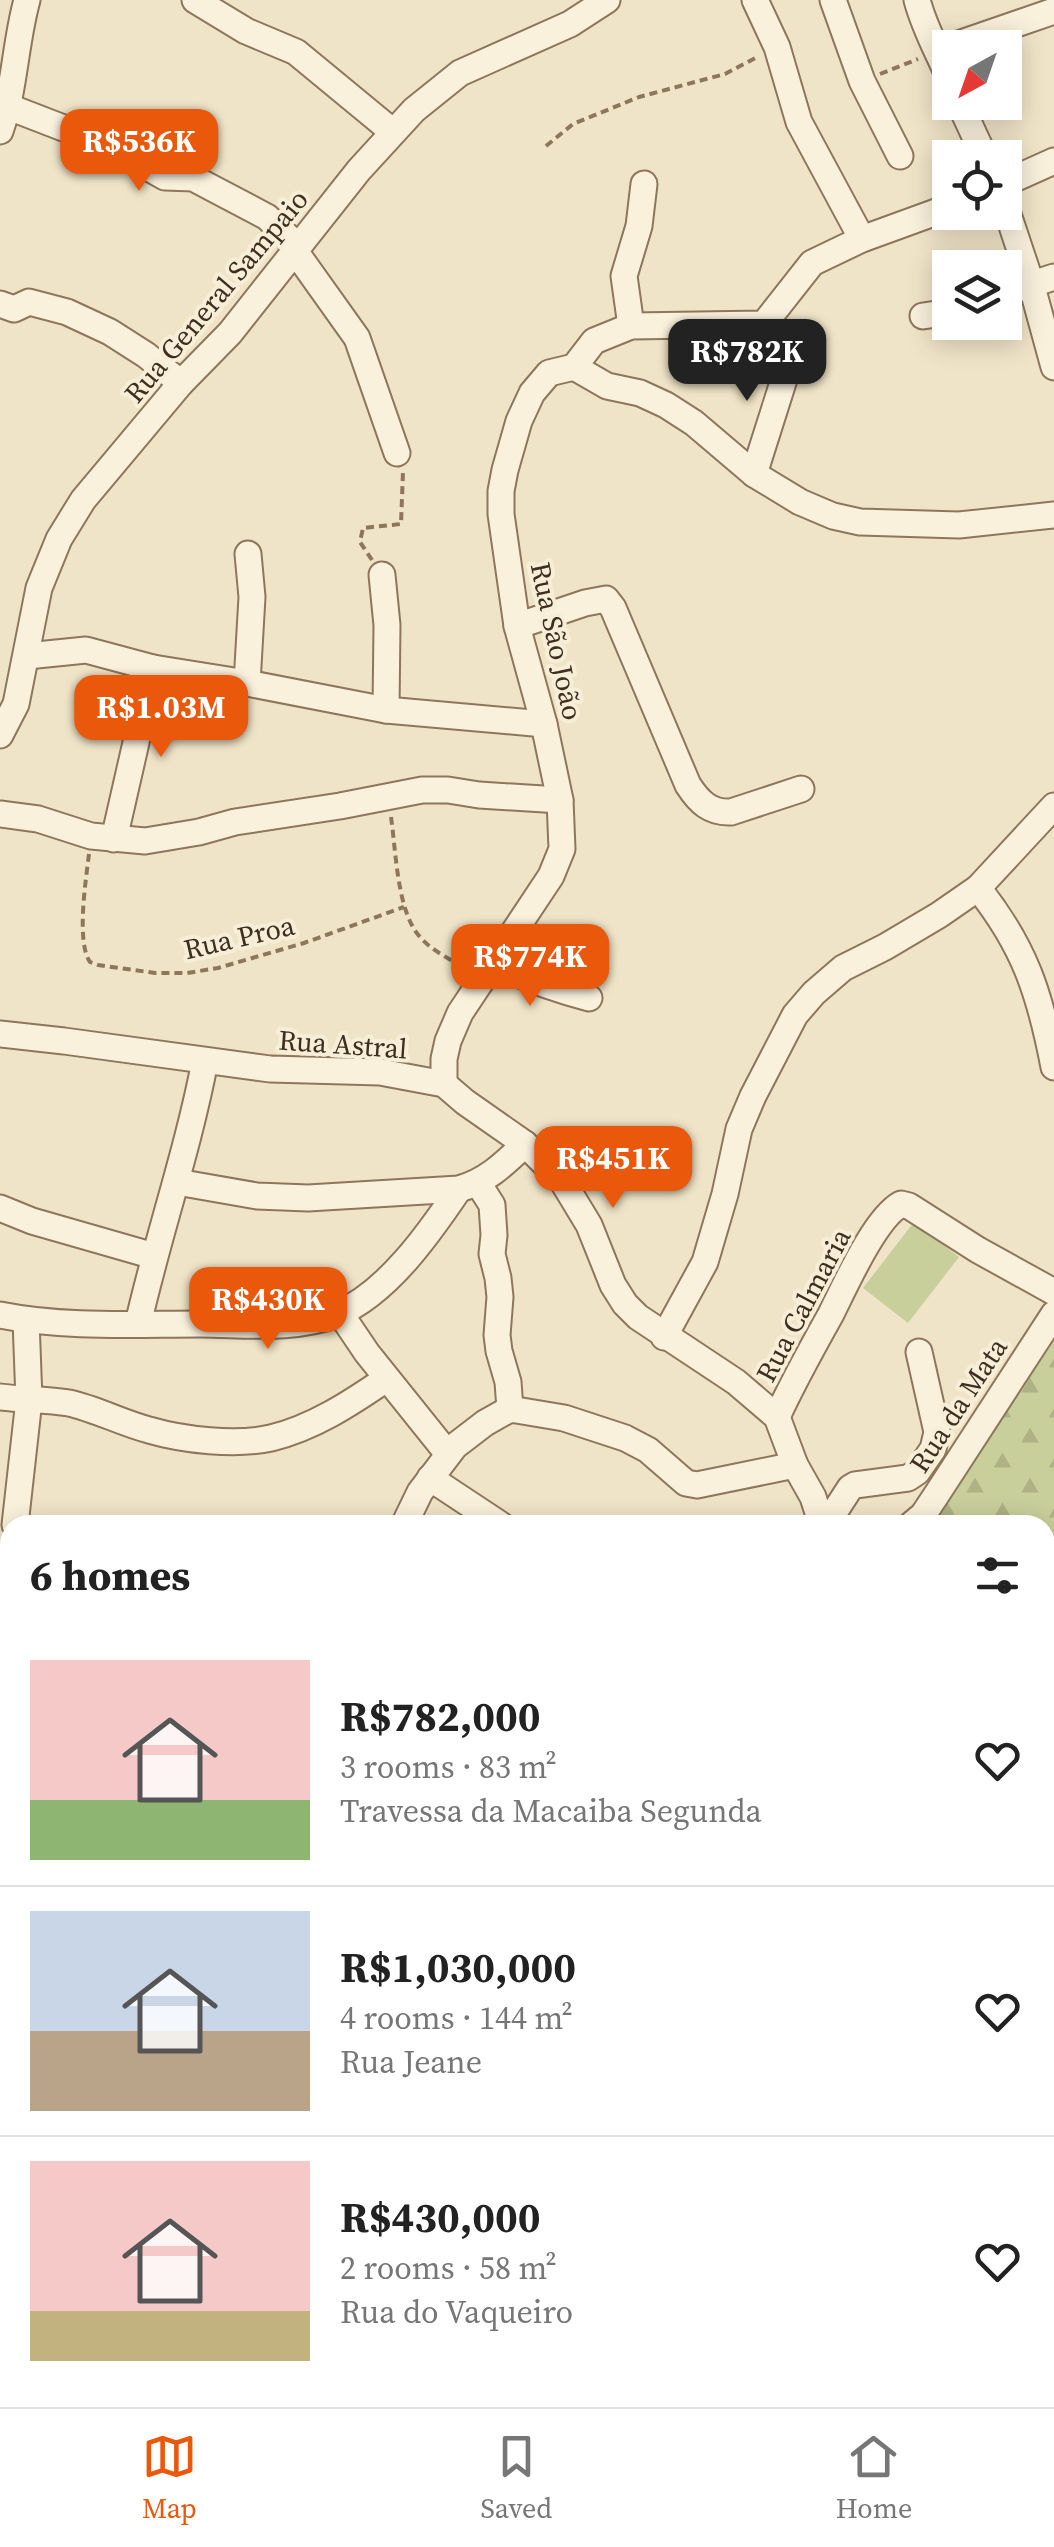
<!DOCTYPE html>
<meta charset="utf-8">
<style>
:root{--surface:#fff;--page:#f2f2f2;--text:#222;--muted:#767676;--line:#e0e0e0;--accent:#ea580c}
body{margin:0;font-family:"Source Serif 4",serif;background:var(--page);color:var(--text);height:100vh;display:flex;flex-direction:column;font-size:38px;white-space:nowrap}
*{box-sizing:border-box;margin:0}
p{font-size:32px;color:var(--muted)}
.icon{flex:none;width:55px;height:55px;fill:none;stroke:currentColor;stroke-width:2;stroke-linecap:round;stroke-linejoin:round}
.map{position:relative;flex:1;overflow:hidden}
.sheet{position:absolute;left:0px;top:1515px;width:1055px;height:892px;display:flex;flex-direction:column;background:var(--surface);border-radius:30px 30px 0 0;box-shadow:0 5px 25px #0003}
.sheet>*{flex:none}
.needle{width:65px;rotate:220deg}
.fabs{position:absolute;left:932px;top:30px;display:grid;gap:20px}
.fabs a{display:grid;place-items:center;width:90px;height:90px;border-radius:0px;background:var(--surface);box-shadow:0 5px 25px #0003;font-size:50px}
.price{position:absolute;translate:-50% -85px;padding:0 22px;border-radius:20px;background:var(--accent);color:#fff;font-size:32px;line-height:65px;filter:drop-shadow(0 2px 5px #0008)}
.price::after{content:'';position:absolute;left:50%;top:60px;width:30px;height:22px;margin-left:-15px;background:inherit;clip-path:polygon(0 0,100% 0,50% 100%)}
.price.current{background:#222;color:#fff}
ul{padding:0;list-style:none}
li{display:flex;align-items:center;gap:30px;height:250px;padding:0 30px}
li+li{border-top:2px solid var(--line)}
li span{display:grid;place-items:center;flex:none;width:280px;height:200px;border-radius:0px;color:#555}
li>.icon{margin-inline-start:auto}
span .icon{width:120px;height:120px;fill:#fffc;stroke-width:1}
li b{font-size:42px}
h2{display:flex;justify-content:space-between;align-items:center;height:120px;padding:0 30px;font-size:42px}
.tabs{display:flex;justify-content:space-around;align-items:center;height:140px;border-top:2px solid var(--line);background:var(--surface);font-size:28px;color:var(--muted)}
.tabs a{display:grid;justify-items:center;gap:5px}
.tabs .current{color:var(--accent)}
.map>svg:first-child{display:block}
.forest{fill:url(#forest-firs)}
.pitch{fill:#c9cf9b}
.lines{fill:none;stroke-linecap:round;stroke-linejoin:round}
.minor-casing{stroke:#8d765c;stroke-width:29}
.path{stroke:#8d765c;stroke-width:4;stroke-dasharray:8 5;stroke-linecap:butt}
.minor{stroke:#faf1dc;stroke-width:25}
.labels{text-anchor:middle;stroke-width:8;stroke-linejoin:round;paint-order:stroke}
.street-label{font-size:28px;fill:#3d2e20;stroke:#f7eed8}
</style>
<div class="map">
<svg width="1054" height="2407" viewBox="0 0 1054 2407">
<defs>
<pattern id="forest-firs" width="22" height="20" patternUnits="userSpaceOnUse" patternTransform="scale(2.5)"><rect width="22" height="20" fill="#c9cf9b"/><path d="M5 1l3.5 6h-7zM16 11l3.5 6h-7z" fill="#aeb285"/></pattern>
</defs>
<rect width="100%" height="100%" fill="#f0e4c8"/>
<path class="forest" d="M1054 1330V2040L1045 2049V1525H921Z"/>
<path class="pitch" d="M914 1222 959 1257 908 1323 863 1288Z"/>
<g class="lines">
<defs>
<g id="minor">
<path d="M195 0 246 31 296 52 393 132"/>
<path d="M755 0 777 47 799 122 862 239"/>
<path d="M833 0 862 81 900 156"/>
<path d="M917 0C925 30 938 51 950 80"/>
<path d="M938 51 1054 11"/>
<path d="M959 102 985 158"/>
<path d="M9 107 110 146 165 177 193 178 267 217 288 237 295 251 357 338 397 453"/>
<path d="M0 131C15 89 15 43 27 0"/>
<path d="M1005 183 1054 161"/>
<path d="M1005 205 1031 283 1054 367"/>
<path d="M1005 293 1054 277"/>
<path d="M0 304 14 309 29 302 67 312 110 332 146 355 181 383"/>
<path d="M923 316 950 312"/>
<path d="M631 326 624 276 639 226 644 184"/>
<path d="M574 367 607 386 640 393 666 405 694 423 754 474 800 502 833 516 860 522 959 525 1054 515"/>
<path d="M754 474 786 373 782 346 775 332 764 324"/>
<path d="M382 575 387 625 386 710"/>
<path d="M517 626 585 603 606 599 613 608 688 785C699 802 710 813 731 812L801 789"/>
<path d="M27 656 86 650 153 668 247 683 386 710 544 724"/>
<path d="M247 683 252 597 248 554"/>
<path d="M0 735 16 704 39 588 59 539 83 500 181 383 230 333 359 170 414 110 460 73 570 24 607 0"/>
<path d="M0 814 38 819 91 836 145 841 199 832 235 822 340 806 422 790H448L479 795 560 800"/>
<path d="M114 839 153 668"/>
<path d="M978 888C1025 947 1040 994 1054 1067"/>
<path d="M495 963C525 979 556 989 589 998"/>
<path d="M0 1034 64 1041 270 1069 380 1072 444 1084 465 1102 525 1144 563 1182 589 1225 613 1285 625 1304 638 1317 736 1382 777 1417 795 1465 813 1497 822 1525"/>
<path d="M444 1084V1059L448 1041 460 1013 551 876 562 849 560 800 544 724 517 626 501 514V491L505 470 519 421 532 393 549 373 574 367 594 341 631 326 764 324 812 263 862 239 950 207"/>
<path d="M177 1182 257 1196 308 1198 459 1189C487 1181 504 1164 525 1144"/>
<path d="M478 1183 492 1205 494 1235 492 1254 498 1278 500 1297 497 1335 499 1351 508 1382 510 1409"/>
<path d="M0 1208 32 1221 154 1256"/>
<path d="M340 1313 367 1353 448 1454"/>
<path d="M0 1315C65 1328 133 1324 200 1324 244 1324 294 1331 337 1314 387 1294 430 1232 459 1189"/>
<path d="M138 1324C158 1236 188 1150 205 1061"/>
<path d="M664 1337 705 1262 725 1194 739 1129 753 1096 795 1015 814 993 843 968 885 947 939 915 978 888 1054 806"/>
<path d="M0 1397C22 1400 47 1399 69 1403 96 1409 122 1423 149 1430 183 1440 236 1446 271 1438 313 1428 351 1403 386 1379"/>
<path d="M777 1417C793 1382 812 1348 831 1314 845 1286 875 1218 901 1204L909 1206 978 1250 1054 1292"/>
<path d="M430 1478 501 1525"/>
<path d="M15 1525 29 1400 26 1320"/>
<path d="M404 1525 420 1492 455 1446 485 1423 510 1409 564 1418 625 1438 648 1450 686 1483 697 1485 795 1465"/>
<path d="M826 1525 850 1488 855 1485 908 1478 917 1472 933 1449 937 1432 919 1352"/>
<path d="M911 1525 923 1515 935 1497 1054 1314"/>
<path d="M0 1576 10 1575"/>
<path d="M0 1759 10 1760"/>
<path d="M0 2042 10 2043"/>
<path d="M1045 2069 1054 2042"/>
<path d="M0 2143 10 2144"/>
<path d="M1045 2231 1054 2235"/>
<path d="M1045 2280 1054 2293"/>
<path d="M90 2398 92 2407"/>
</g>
</defs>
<use href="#minor" class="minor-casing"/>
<g class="path">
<path d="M880 74 918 59"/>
<path d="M546 146 573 124 639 97 725 74 759 56"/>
<path d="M372 560 360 542 363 528 401 524 403 472"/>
<path d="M391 817C396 851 397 912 420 937 432 951 450 959 465 968"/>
<path d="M89 854C86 879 76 942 90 962L98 965 155 973H187L218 968 304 943 404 907"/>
<path d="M0 2302 10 2305"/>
<path d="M0 2359 10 2360"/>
</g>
<use href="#minor" class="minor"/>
</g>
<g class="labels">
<g class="street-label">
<text transform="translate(216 296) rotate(-50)" y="10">Rua General Sampaio</text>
<text transform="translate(557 641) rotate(78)" y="10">Rua São João</text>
<text transform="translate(239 937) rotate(-13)" y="10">Rua Proa</text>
<text transform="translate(343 1044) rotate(4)" y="10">Rua Astral</text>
<text transform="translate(803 1305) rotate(-62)" y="10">Rua Calmaria</text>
<text transform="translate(958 1405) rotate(-57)" y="10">Rua da Mata</text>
</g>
</g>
</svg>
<div class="fabs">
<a><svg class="needle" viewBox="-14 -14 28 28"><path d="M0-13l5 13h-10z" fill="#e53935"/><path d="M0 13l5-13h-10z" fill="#767676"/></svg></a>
<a><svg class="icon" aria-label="locate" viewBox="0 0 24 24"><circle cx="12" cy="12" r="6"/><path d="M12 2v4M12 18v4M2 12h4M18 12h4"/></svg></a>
<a><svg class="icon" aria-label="layers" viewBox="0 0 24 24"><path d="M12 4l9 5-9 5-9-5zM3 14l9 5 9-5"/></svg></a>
</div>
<b class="price" style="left:139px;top:194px">R$536K</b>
<b class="price current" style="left:747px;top:404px">R$782K</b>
<b class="price" style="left:161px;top:760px">R$1.03M</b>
<b class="price" style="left:530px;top:1009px">R$774K</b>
<b class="price" style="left:613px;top:1211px">R$451K</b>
<b class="price" style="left:268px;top:1352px">R$430K</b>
<section class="sheet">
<h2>6 homes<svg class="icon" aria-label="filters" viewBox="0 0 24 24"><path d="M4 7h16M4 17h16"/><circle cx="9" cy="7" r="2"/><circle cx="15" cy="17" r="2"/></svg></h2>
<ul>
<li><span style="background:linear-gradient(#f6c9c9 70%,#8fb573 0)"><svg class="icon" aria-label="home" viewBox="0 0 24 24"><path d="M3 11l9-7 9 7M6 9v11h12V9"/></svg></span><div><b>R$782,000</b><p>3 rooms · 83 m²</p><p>Travessa da Macaiba Segunda</p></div><svg class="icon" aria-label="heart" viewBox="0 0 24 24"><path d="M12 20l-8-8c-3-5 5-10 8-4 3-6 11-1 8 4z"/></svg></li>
<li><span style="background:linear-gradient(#c9d6e8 60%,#b9a48a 0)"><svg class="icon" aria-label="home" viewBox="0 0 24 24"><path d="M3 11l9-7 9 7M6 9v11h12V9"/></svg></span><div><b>R$1,030,000</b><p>4 rooms · 144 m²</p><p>Rua Jeane</p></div><svg class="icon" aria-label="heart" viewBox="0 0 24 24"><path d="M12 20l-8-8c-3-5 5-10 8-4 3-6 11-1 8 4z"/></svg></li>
<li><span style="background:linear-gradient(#f6c9c9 75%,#c2b280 0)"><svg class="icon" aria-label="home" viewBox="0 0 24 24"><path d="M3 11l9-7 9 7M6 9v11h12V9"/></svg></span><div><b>R$430,000</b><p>2 rooms · 58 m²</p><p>Rua do Vaqueiro</p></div><svg class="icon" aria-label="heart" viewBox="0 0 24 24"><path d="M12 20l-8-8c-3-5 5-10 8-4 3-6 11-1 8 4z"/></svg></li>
</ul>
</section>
</div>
<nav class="tabs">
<a class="current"><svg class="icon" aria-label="map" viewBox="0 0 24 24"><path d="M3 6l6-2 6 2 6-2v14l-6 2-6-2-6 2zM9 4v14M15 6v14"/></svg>Map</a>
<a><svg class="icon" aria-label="saved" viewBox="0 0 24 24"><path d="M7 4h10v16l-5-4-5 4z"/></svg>Saved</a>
<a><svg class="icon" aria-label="home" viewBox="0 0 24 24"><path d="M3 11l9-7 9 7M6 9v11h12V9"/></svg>Home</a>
</nav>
